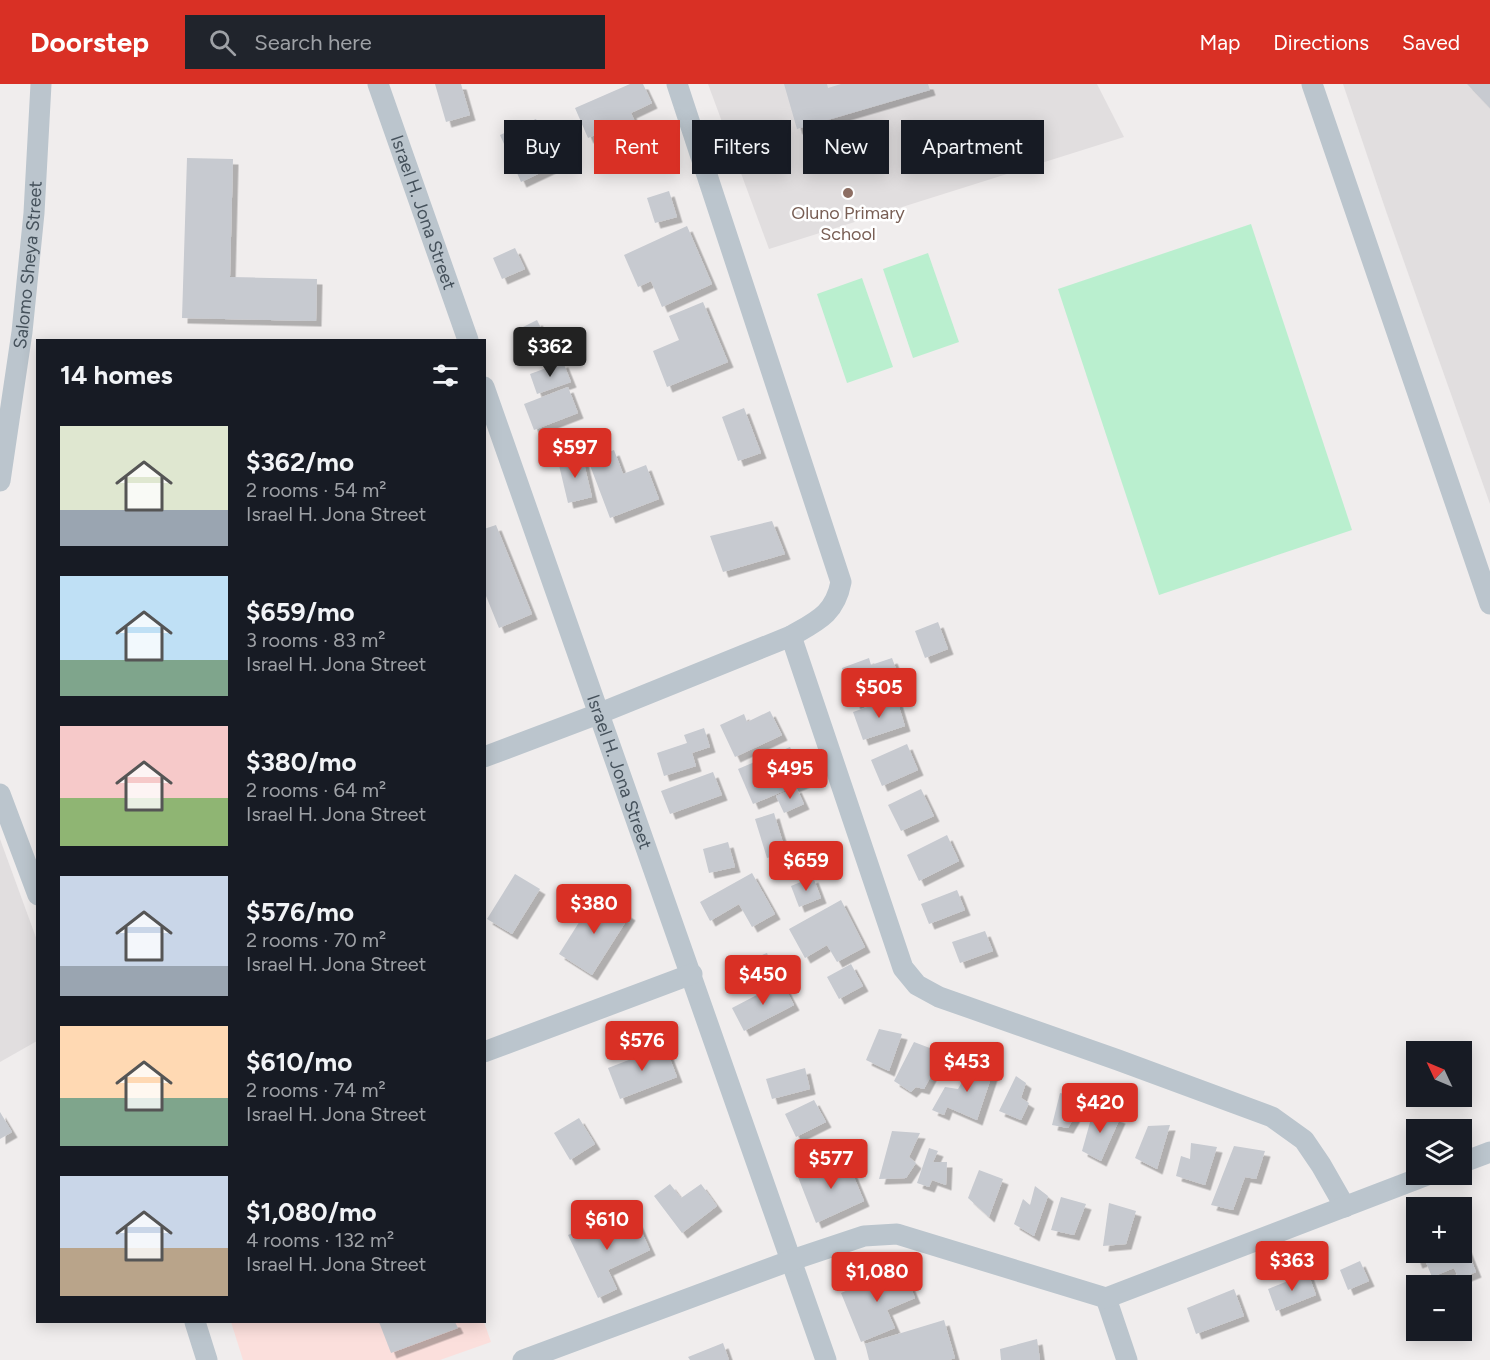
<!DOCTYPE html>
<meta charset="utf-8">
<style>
:root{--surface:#171b24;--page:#20242c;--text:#f1f3f6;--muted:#9ea1a6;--accent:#d93025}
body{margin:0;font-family:Figtree,sans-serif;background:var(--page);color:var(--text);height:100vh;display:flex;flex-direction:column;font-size:22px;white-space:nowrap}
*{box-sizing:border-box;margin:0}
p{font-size:20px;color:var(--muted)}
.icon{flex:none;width:33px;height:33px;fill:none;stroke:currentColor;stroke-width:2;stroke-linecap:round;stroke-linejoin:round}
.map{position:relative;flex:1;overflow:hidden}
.panel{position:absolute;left:36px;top:255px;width:450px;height:984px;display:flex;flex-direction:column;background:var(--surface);border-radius:0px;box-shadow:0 3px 15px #0003}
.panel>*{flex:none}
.banner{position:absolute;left:504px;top:36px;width:570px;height:54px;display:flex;gap:12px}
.needle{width:39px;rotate:314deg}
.fabs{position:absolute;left:1406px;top:957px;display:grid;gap:12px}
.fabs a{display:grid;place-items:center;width:66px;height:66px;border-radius:0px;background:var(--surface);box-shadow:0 3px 15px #0003;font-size:30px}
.price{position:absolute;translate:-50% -51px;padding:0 14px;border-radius:6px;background:var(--accent);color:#fff;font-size:20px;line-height:39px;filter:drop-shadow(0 2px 3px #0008)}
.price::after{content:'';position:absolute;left:50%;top:36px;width:18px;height:14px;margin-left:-9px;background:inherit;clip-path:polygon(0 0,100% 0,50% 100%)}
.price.selected{background:#222;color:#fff}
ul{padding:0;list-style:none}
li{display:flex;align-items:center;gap:18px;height:150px;padding:0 24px}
li span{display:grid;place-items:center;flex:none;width:168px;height:120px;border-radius:0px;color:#555}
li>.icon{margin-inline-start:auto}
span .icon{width:72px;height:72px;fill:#fffc;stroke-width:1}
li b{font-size:26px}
h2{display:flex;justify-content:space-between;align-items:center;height:72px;padding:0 24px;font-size:26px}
.tag{padding:0 21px;border-radius:0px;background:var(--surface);box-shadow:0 3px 15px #0003;font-size:21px;line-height:54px}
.tag.selected{background:var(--accent);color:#fff}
header{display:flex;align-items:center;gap:36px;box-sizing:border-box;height:84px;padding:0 30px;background:var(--accent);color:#fff}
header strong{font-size:28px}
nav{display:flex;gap:33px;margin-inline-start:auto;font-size:21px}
.search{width:420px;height:54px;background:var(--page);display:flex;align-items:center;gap:15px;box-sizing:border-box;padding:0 21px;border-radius:0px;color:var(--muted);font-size:22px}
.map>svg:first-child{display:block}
.education{fill:#e1dedf}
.medical{fill:#fbdfdc}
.green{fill:#baefcf}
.building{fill:#c7cad0;filter:url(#shadow)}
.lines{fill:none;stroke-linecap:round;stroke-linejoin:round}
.minor{stroke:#bbc5cd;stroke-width:21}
.education-dot{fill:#8d6e63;stroke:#fff;stroke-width:2}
.labels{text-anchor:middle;stroke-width:5;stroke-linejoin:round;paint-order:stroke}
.street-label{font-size:18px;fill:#45515b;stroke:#fff}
.education-label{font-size:18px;fill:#785e54;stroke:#fff}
</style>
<header>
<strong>Doorstep</strong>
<div class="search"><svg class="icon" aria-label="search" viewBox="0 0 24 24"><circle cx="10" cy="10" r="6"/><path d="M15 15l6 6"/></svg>Search here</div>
<nav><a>Map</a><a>Directions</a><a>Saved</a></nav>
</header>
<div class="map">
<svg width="1490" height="1276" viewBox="0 0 1490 1276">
<defs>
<filter id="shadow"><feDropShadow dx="5.5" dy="5.5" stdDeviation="0" flood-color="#0004"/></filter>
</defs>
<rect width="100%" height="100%" fill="#f0eded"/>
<g class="education">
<path d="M708 0H1097L1124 53 769 165Z"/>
<path d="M1343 0H1490V420L1386 127Z"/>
<path d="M0 755 38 859 37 957 0 978Z"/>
</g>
<path class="medical" d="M231 1238H484L491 1258 440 1276H243Z"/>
<g class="green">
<path d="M1251 140 1352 446 1159 511 1058 205Z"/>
<path d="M928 169 959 258 913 274 883 185Z"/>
<path d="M862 194 893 283 847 299 817 210Z"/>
</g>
<g class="building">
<path d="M435 0H461L470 31 446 38Z"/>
<path d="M630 0H643L652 19 631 29 646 62 621 73 609 45 588 54 575 24Z"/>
<path d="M784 0H827L828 4 841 0H928L930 6 797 45Z"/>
<path d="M1467 0H1490V24Z"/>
<path d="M536 35 557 81 521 98 500 51Z"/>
<path d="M187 74 233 75 230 193 317 195 316 237 182 234Z"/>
<path d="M669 107 677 133 655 139 647 114Z"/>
<path d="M687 142 712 200 662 223 651 197 638 203 624 171Z"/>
<path d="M515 164 525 185 502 195 493 174Z"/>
<path d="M703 218 728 278 667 303 653 267 679 256 669 232Z"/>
<path d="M537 236 547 256 527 266 517 246Z"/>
<path d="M563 278 571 298 537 310 530 290Z"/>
<path d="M568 303 578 329 534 346 524 320Z"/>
<path d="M744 324 761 369 738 377 722 333Z"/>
<path d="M614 366 623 390 646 381 659 415 610 434 588 376Z"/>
<path d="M582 371 592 413 568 419 558 377Z"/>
<path d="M772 437 785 470 723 488 710 452Z"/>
<path d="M496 441 532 530 499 544 484 507V445Z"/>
<path d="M938 538 948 565 925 574 915 547Z"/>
<path d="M869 574 871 581 892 574 902 601 855 620 842 584Z"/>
<path d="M896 613 905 642 863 656 853 628Z"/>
<path d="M770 627 782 651 735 673 720 641 744 630 747 638Z"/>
<path d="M704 644 710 663 692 669 696 682 664 692 657 669 687 659 684 651Z"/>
<path d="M907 660 918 686 882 702 871 676Z"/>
<path d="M790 663 805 698 753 720 738 685Z"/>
<path d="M713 688 722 711 670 730 661 707Z"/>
<path d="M796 703 804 720 784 729 776 712Z"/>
<path d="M921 705 934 732 901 747 888 721Z"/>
<path d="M774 729 786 769 767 774 755 735Z"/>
<path d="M947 751 959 777 919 797 907 771Z"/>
<path d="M728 758 735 783 709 789 703 765Z"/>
<path d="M752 789 775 830 752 843 739 820 710 837 700 818Z"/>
<path d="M515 790 540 805 512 850 487 835Z"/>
<path d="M813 793 821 814 799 823 791 802Z"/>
<path d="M957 806 965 826 929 840 921 820Z"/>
<path d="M597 810 630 831 592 891 559 870Z"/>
<path d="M841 816 865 863 837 878 827 861 805 874 789 845Z"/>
<path d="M985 847 993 867 960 879 952 858Z"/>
<path d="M767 869 775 891 743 904 735 881Z"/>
<path d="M851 880 863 902 839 915 827 893Z"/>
<path d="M782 898 794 921 744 947 732 924Z"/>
<path d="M879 945 902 950 889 987 866 976Z"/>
<path d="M914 958 943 969 924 1005 916 1003 911 1008 894 997Z"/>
<path d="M665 962 677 993 620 1015 608 984Z"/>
<path d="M973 979 994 985 977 1036 947 1023 944 1031 932 1026 945 1003 958 1005Z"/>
<path d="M805 984 810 1005 772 1015 766 995Z"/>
<path d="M1016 992 1026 999 1021 1014 1029 1019 1021 1036 999 1027Z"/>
<path d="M1060 1009 1085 1014 1068 1044 1052 1041Z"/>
<path d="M814 1016 826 1038 796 1053 785 1030Z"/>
<path d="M1094 1024 1120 1034 1101 1077 1082 1067Z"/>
<path d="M0 1028 12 1048 0 1055Z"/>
<path d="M579 1034 595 1060 570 1076 554 1049Z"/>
<path d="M1170 1041 1157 1085 1135 1074 1148 1042Z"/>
<path d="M892 1047 920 1049 909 1073 916 1079 906 1094 879 1095Z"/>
<path d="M1191 1059 1217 1063 1205 1101 1176 1092 1181 1072 1190 1075Z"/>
<path d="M1234 1062 1265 1067 1256 1095 1245 1093 1233 1126 1211 1121Z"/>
<path d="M929 1064 938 1067 933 1078H947L946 1101 932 1096 929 1103 917 1099Z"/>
<path d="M846 1074 864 1117 816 1139 798 1093Z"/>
<path d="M979 1086 1003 1095 989 1133 968 1114Z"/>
<path d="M670 1100 681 1114 701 1100 717 1122 682 1149 654 1112Z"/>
<path d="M1035 1102 1048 1112 1034 1152 1014 1140 1023 1115 1030 1121Z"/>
<path d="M1061 1113 1086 1120 1074 1151 1051 1146Z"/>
<path d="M1109 1119 1136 1127 1126 1160 1103 1162Z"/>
<path d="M635 1133 650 1166 608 1186 617 1205 598 1214 568 1151 600 1137 605 1147Z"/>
<path d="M1461 1150 1476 1188 1459 1195 1454 1184 1432 1193 1425 1176 1417 1179 1408 1156 1416 1152V1168H1461Z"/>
<path d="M1360 1177 1369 1197 1348 1206 1340 1186Z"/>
<path d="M902 1183 915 1214 887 1226 895 1244 861 1258 841 1209Z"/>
<path d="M1308 1189 1316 1211 1276 1227 1268 1205Z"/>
<path d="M1234 1205 1244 1232 1196 1250 1187 1224Z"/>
<path d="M944 1236 955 1274 949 1276H869L865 1260Z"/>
<path d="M379 1238H455L458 1244 391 1269Z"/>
<path d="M1037 1255 1040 1276H1001L1000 1265Z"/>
<path d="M723 1259 729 1276H690L688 1273Z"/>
</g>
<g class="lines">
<g class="minor">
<path id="s1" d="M378 0 468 256"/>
<path d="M677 0 841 498C835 530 817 537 791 552"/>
<path d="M1312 0 1490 520"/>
<path id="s2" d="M484 303 826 1276"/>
<path id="s3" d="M0 397 22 248 34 129 41 0"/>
<path d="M484 673 598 630 791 552 903 884 917 901 939 913 1118 976 1272 1033 1304 1056 1321 1081 1345 1123"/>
<path d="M0 710 38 811"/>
<path d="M484 968 692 890"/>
<path d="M1461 1079 1490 1068"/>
<path d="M1106 1214 1127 1276"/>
<path d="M195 1238 207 1276"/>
<path d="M523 1276 792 1176 864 1152 897 1150 1106 1214 1430 1090"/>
</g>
</g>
<circle class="education-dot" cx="848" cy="109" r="6"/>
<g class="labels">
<g class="street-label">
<text dy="6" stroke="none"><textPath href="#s1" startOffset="136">Israel H. Jona Street</textPath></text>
<text dy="6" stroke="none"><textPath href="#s3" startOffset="218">Salomo Sheya Street</textPath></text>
<text dy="6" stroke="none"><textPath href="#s2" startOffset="408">Israel H. Jona Street</textPath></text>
</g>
<g class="education-label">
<text x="848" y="135">Oluno Primary<tspan x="848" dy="21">School</tspan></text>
</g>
</g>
</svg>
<div class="fabs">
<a><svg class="needle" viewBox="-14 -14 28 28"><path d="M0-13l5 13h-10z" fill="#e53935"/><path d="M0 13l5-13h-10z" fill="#9ea1a6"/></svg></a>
<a><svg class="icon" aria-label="layers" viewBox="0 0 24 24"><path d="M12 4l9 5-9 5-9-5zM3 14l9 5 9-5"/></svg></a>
<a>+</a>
<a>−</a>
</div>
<b class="price selected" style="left:550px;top:294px">$362</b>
<b class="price" style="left:575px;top:395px">$597</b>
<b class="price" style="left:879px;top:635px">$505</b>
<b class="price" style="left:790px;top:716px">$495</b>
<b class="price" style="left:806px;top:808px">$659</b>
<b class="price" style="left:594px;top:851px">$380</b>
<b class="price" style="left:763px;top:922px">$450</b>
<b class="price" style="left:642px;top:988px">$576</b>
<b class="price" style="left:967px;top:1009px">$453</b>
<b class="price" style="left:1100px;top:1050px">$420</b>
<b class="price" style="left:831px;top:1106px">$577</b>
<b class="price" style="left:607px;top:1167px">$610</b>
<b class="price" style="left:1292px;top:1208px">$363</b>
<b class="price" style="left:877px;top:1219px">$1,080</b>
<div class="banner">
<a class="tag">Buy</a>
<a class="tag selected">Rent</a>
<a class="tag">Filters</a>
<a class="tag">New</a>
<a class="tag">Apartment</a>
</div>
<section class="panel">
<h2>14 homes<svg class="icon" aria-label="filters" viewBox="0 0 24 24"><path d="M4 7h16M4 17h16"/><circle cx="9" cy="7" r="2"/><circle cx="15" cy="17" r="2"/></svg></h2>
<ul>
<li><span style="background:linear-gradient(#dfe7d0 70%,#9aa5b1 0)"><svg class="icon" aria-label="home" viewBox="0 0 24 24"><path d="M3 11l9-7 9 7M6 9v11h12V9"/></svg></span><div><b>$362/mo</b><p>2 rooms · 54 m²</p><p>Israel H. Jona Street</p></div></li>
<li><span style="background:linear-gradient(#bfe0f5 70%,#7fa58c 0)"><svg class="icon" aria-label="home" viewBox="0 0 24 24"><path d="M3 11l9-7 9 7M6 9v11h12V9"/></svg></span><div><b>$659/mo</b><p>3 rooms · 83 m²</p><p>Israel H. Jona Street</p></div></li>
<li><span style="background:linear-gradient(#f6c9c9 60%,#8fb573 0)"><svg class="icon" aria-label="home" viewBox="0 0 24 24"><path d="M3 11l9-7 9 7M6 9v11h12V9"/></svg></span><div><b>$380/mo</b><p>2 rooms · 64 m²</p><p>Israel H. Jona Street</p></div></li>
<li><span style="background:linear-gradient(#c9d6e8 75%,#9aa5b1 0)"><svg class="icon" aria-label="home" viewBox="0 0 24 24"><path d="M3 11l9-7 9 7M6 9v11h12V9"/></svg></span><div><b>$576/mo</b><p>2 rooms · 70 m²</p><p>Israel H. Jona Street</p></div></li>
<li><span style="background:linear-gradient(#ffd9b3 60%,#7fa58c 0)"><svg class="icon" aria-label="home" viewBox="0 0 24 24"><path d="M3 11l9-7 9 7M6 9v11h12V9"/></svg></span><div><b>$610/mo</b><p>2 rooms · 74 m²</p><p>Israel H. Jona Street</p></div></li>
<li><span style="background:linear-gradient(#c9d6e8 60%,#b9a48a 0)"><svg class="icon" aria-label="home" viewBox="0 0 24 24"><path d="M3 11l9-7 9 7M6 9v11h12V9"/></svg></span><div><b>$1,080/mo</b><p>4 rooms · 132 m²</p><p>Israel H. Jona Street</p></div></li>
</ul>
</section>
</div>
